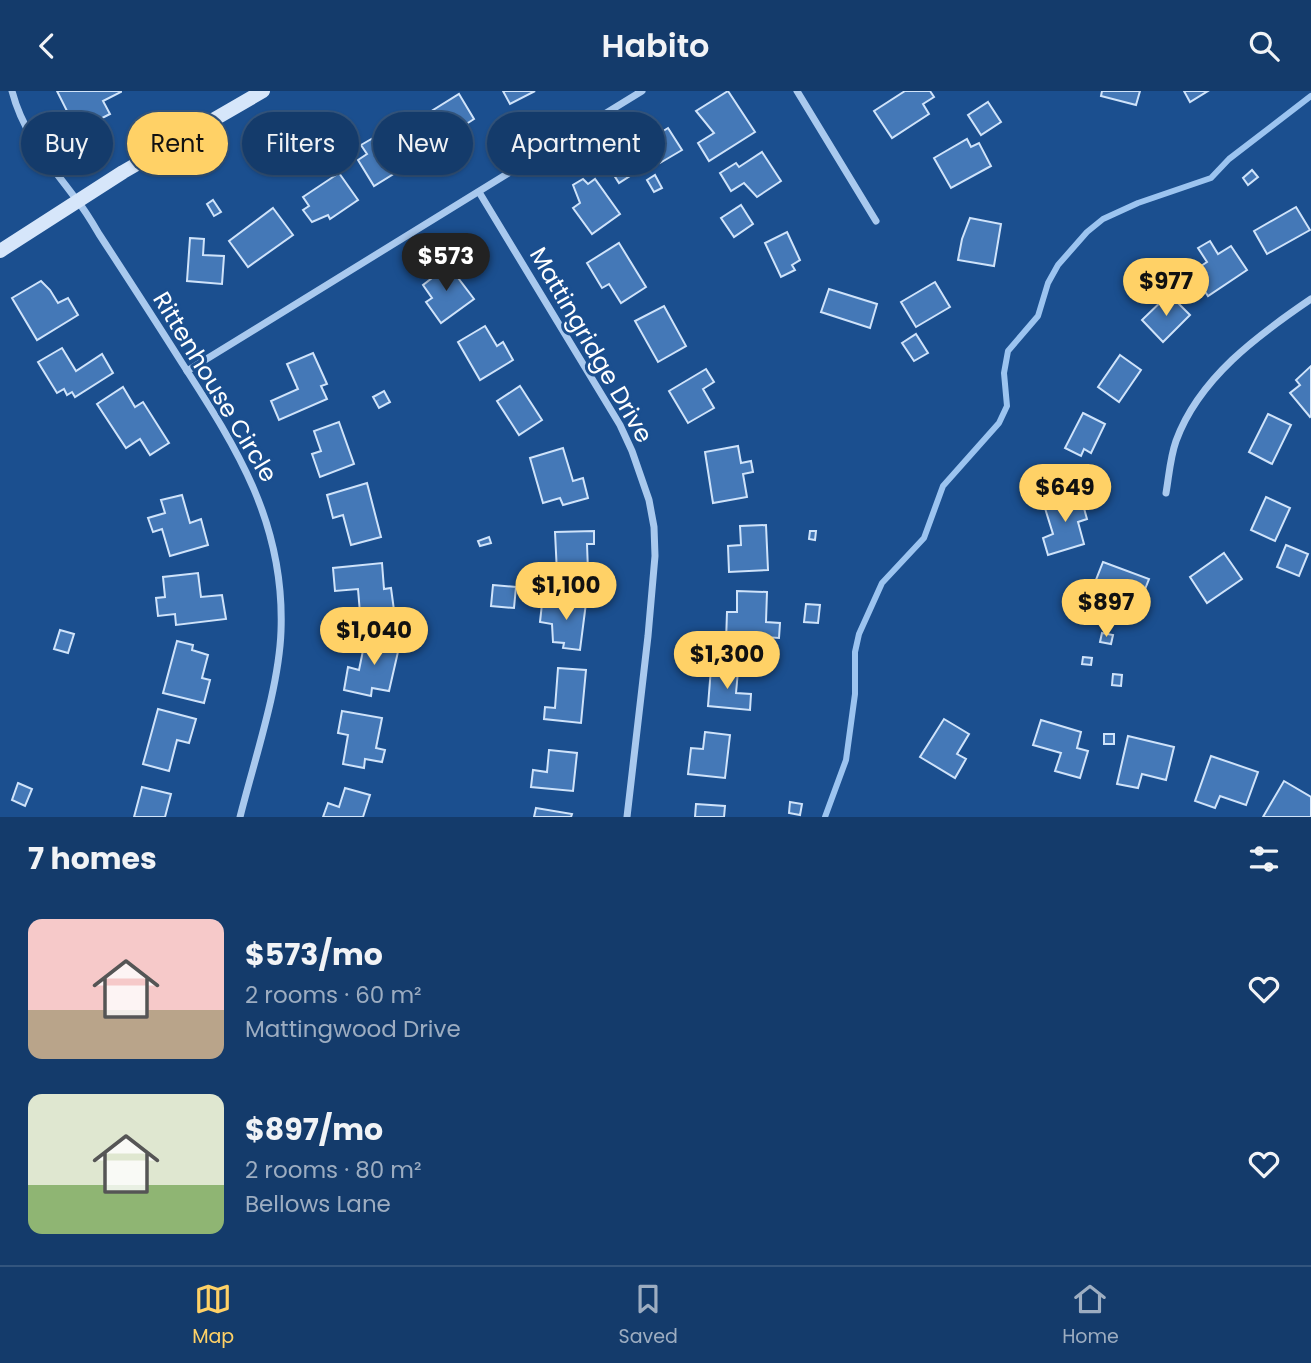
<!DOCTYPE html>
<meta charset="utf-8">
<style>
:root{--surface:#143b6b;--page:#1d4271;--text:#f1f3f6;--muted:#9dadc1;--line:#33557e;--accent:#ffd166}
body{margin:0;font-family:Poppins,sans-serif;background:var(--page);color:var(--text);height:100vh;display:flex;flex-direction:column;font-size:26px;white-space:nowrap}
*{box-sizing:border-box;margin:0}
p{font-size:23px;color:var(--muted)}
.icon{flex:none;width:38px;height:38px;fill:none;stroke:currentColor;stroke-width:2;stroke-linecap:round;stroke-linejoin:round}
.map{position:relative;height:726px;overflow:hidden}
.side{display:flex;flex-direction:column;background:var(--surface);flex:1}
.side>*{flex:none}
.banner{position:absolute;left:21px;top:21px;width:700px;height:63px;display:flex;gap:14px}
.price{position:absolute;translate:-50% -60px;padding:0 16px;border-radius:24px;background:var(--accent);color:#111;font-size:23px;line-height:46px;filter:drop-shadow(0 2px 4px #0008)}
.price::after{content:'';position:absolute;left:50%;top:42px;width:21px;height:16px;margin-left:-10px;background:inherit;clip-path:polygon(0 0,100% 0,50% 100%)}
.price.active{background:#222;color:#fff}
ul{padding:0;list-style:none}
li{display:flex;align-items:center;gap:21px;height:175px;padding:0 28px}
li span{display:grid;place-items:center;flex:none;width:196px;height:140px;border-radius:14px;color:#555}
li>.icon{margin-inline-start:auto}
span .icon{width:84px;height:84px;fill:#fffc;stroke-width:1}
li b{font-size:30px}
h2{display:flex;justify-content:space-between;align-items:center;height:84px;padding:0 28px;font-size:30px}
.chip{padding:0 24px;border-radius:32px;background:var(--surface);box-shadow:0 2px 5px #0004,0 0 0 2px var(--line);font-size:24px;line-height:63px}
.chip.active{background:var(--accent);color:#111}
header{display:flex;justify-content:space-between;align-items:center;height:91px;padding:0 28px;background:var(--surface);font-size:32px;font-weight:600}
.dock{display:flex;justify-content:space-around;align-items:center;height:98px;border-top:2px solid var(--line);background:var(--surface);font-size:19px;color:var(--muted)}
.dock a{display:grid;justify-items:center;gap:4px}
.dock .active{color:var(--accent)}
.map>svg:first-child{display:block}
.lines{fill:none;stroke-linecap:round;stroke-linejoin:round}
.stream{stroke:#9cc4f0;stroke-width:6}
.building{fill:#4478b7;stroke:#cfe3fa;stroke-width:2}
.street{stroke:#a9c9ee;stroke-width:7}
.secondary{stroke:#d6e6fa;stroke-width:14}
.labels{text-anchor:middle;stroke-width:6;stroke-linejoin:round;paint-order:stroke}
.street-label{font-size:24px;fill:#fff;stroke:#1b4f8f}
</style>
<header><svg class="icon" aria-label="back" viewBox="0 0 24 24"><path d="M15 5l-7 7 7 7"/></svg>Habito<svg class="icon" aria-label="search" viewBox="0 0 24 24"><circle cx="10" cy="10" r="6"/><path d="M15 15l6 6"/></svg></header>
<div class="map">
<svg width="1311" height="726" viewBox="0 0 1311 726">
<rect width="100%" height="100%" fill="#1b4f8f"/>
<g class="lines">
<path class="stream" d="M825 726 846 669 855 603V561L859 543 882 492 924 447 943 395 999 332 1007 315 1004 282 1008 260 1038 225 1048 192 1058 174 1087 141 1103 128 1138 112 1211 87 1229 68 1311 5"/>
</g>
<g class="building">
<path d="M57 0H121V1L103 10 110 23 77 40Z"/>
<path d="M503 0H535L510 13Z"/>
<path d="M728 0 755 41 709 70 698 52 714 42 696 20Z"/>
<path d="M905 0H930L934 6 923 13 929 23 892 47 874 20Z"/>
<path d="M1102 0H1140L1136 14 1101 5Z"/>
<path d="M1184 0H1208L1190 11Z"/>
<path d="M459 3 474 28 457 39 461 46 436 61 417 29Z"/>
<path d="M988 11 1001 31 981 44 968 24Z"/>
<path d="M668 37 682 59 660 72 647 50Z"/>
<path d="M380 43 384 49 391 45 406 69 397 75 400 79 374 95 358 69 367 63 361 54Z"/>
<path d="M967 48 971 56 979 52 991 75 951 97 934 67Z"/>
<path d="M630 53 644 76 619 92 605 70Z"/>
<path d="M762 61 781 90 757 106 744 92 731 100 720 82 736 72 739 76Z"/>
<path d="M1252 79 1258 86 1248 94 1243 87Z"/>
<path d="M339 82 358 109 330 128 328 124 312 131 303 119 309 115 303 106Z"/>
<path d="M655 84 662 97 654 101 647 89Z"/>
<path d="M583 88 588 93 595 88 620 123 592 143 573 117 580 112 573 94Z"/>
<path d="M213 109 221 121 214 125 207 113Z"/>
<path d="M741 114 753 133 734 146 721 127Z"/>
<path d="M1296 116 1310 139 1267 163 1254 140Z"/>
<path d="M273 117 293 144 248 176 229 150Z"/>
<path d="M970 127 1001 133 994 175 958 169 962 148Z"/>
<path d="M787 141 800 169 792 174 795 179 781 186 765 152Z"/>
<path d="M190 147 204 148 203 164 224 165 222 193 187 190Z"/>
<path d="M1210 150 1218 163 1231 155 1247 179 1208 205 1192 181 1207 171 1198 157Z"/>
<path d="M619 152 646 196 621 212 609 193 602 197 587 172Z"/>
<path d="M441 172 451 186 455 183 474 208 441 232 426 211 432 207 423 194 432 187 428 181Z"/>
<path d="M41 190 50 199 58 212 68 207 78 224 37 249 12 207Z"/>
<path d="M935 191 950 216 916 236 901 211Z"/>
<path d="M829 198 877 213 870 237 821 221Z"/>
<path d="M1169 203 1190 224 1163 251 1142 229Z"/>
<path d="M664 215 686 255 658 271 635 230Z"/>
<path d="M485 235 497 255 503 251 513 269 480 289 458 251Z"/>
<path d="M916 243 928 262 914 270 902 252Z"/>
<path d="M62 257 76 280 102 263 113 282 75 306 72 301 67 304 64 298 57 302 38 271Z"/>
<path d="M313 262 327 293 321 295 327 308 279 329 271 310 298 298 287 273Z"/>
<path d="M1120 264 1141 279 1119 311 1098 296Z"/>
<path d="M1311 275V325L1310 326 1290 302 1300 294 1296 289Z"/>
<path d="M706 278 714 291 703 298 714 317 688 332 669 300Z"/>
<path d="M520 295 542 329 519 344 497 310Z"/>
<path d="M123 296 135 316 143 311 169 352 150 364 140 348 126 357 97 313Z"/>
<path d="M384 300 390 311 379 317 373 306Z"/>
<path d="M1083 322 1105 333 1091 362 1084 358 1081 365 1065 357Z"/>
<path d="M1268 323 1291 334 1272 373 1249 361Z"/>
<path d="M339 331 354 373 320 386 312 363 321 360 314 340Z"/>
<path d="M738 355 741 372 751 370 753 381 743 383 747 406 713 412 705 361Z"/>
<path d="M563 357 573 390 583 387 588 407 563 414 560 407 543 412 530 367Z"/>
<path d="M367 392 381 446 351 454 343 424 333 427 327 404Z"/>
<path d="M1080 403 1087 428 1078 431 1084 453 1048 464 1043 447 1053 443 1044 414Z"/>
<path d="M182 404 190 432 201 428 208 454 170 465 162 438 153 441 148 427 165 422 161 409Z"/>
<path d="M1266 406 1290 417 1275 450 1251 439Z"/>
<path d="M766 434 768 479 729 481 728 455 741 454 740 435Z"/>
<path d="M594 440V453H587L588 480 557 482 555 441Z"/>
<path d="M810 440H816L815 449 809 448Z"/>
<path d="M489 446 491 452 480 455 478 450Z"/>
<path d="M1286 454 1308 463 1299 485 1277 476Z"/>
<path d="M1224 462 1242 488 1207 512 1190 486Z"/>
<path d="M1103 471 1149 488 1138 516 1092 499Z"/>
<path d="M382 472 384 498 391 497 394 519 360 522 358 498 335 500 333 477Z"/>
<path d="M198 482 201 506 222 504 226 528 176 534 175 523 158 525 156 507 165 506 163 486Z"/>
<path d="M493 494 516 496 514 517 491 515Z"/>
<path d="M737 500 767 501 766 531 780 532 779 547 765 546V552L726 551 727 521H737Z"/>
<path d="M556 508 586 512 580 559 563 557 564 552 553 551 552 533 540 531 542 513 555 515Z"/>
<path d="M806 513 820 514 818 532 804 531Z"/>
<path d="M60 539 74 543 68 562 54 558Z"/>
<path d="M1102 542 1113 544 1111 553 1100 551Z"/>
<path d="M366 545 400 552 389 600 372 597 371 605 344 599 348 576 359 579Z"/>
<path d="M177 550 193 554 192 559 208 564 202 587 210 589 204 612 163 602Z"/>
<path d="M1083 566 1092 567 1091 574 1082 573Z"/>
<path d="M558 577 586 579 581 632 544 628 545 616 555 617Z"/>
<path d="M711 577 738 580 736 602 751 603 750 619 708 615Z"/>
<path d="M1113 583 1122 584 1121 595 1112 594Z"/>
<path d="M158 618 196 628 189 652 177 649 169 680 143 673Z"/>
<path d="M342 620 382 627 376 657 385 659 382 671 365 668 364 677 343 673 348 644 338 642Z"/>
<path d="M944 628 969 643 957 663 966 668 955 687 920 666Z"/>
<path d="M1041 629 1081 641 1077 657 1088 660 1080 687 1055 680 1061 662 1033 654Z"/>
<path d="M705 641 730 644 725 687 688 683 691 657 703 658Z"/>
<rect x="1104" y="643" width="10" height="10"/>
<path d="M1128 645 1174 656 1166 689 1142 683 1138 697 1117 693Z"/>
<path d="M549 659 577 662 573 700 531 696 533 679 547 681Z"/>
<path d="M1211 665 1258 681 1246 714 1220 705 1215 717 1195 710Z"/>
<path d="M1284 690 1311 706V726H1263Z"/>
<path d="M18 692 32 698 25 715 12 709Z"/>
<path d="M142 696 171 703 165 726H134Z"/>
<path d="M345 697 370 704 363 726H323L328 712 339 716Z"/>
<path d="M790 711 802 713 800 724 789 722Z"/>
<path d="M696 713 725 715 724 726H695Z"/>
<path d="M536 717 572 723 571 726H534Z"/>
</g>
<g class="lines">
<g class="street">
<path d="M12 0C23 43 50 73 76 108 85 119 92 131 99 143 127 186 155 229 182 272 238 359 285 433 281 540 279 597 254 670 240 726"/>
<path d="M797 0 876 130"/>
<path d="M479 101 620 334 632 360 649 409 654 436 655 465 648 545 627 726"/>
<path d="M187 280 642 0"/>
<path d="M1166 402C1169 385 1170 367 1176 350 1199 287 1258 244 1311 208"/>
</g>
<path class="secondary" d="M0 160 123 81 263 0"/>
</g>
<g class="labels">
<g class="street-label">
<text transform="translate(591 254) rotate(60)" y="8">Mattingridge Drive</text>
<text transform="translate(215 296) rotate(59)" y="8">Rittenhouse Circle</text>
</g>
</g>
</svg>
<b class="price active" style="left:446px;top:202px">$573</b>
<b class="price" style="left:1166px;top:227px">$977</b>
<b class="price" style="left:1065px;top:433px">$649</b>
<b class="price" style="left:566px;top:531px">$1,100</b>
<b class="price" style="left:1106px;top:548px">$897</b>
<b class="price" style="left:374px;top:576px">$1,040</b>
<b class="price" style="left:727px;top:600px">$1,300</b>
<div class="banner">
<a class="chip">Buy</a>
<a class="chip active">Rent</a>
<a class="chip">Filters</a>
<a class="chip">New</a>
<a class="chip">Apartment</a>
</div>
</div>
<section class="side">
<h2>7 homes<svg class="icon" aria-label="filters" viewBox="0 0 24 24"><path d="M4 7h16M4 17h16"/><circle cx="9" cy="7" r="2"/><circle cx="15" cy="17" r="2"/></svg></h2>
<ul>
<li><span style="background:linear-gradient(#f6c9c9 65%,#b9a48a 0)"><svg class="icon" aria-label="home" viewBox="0 0 24 24"><path d="M3 11l9-7 9 7M6 9v11h12V9"/></svg></span><div><b>$573/mo</b><p>2 rooms · 60 m²</p><p>Mattingwood Drive</p></div><svg class="icon" aria-label="heart" viewBox="0 0 24 24"><path d="M12 20l-8-8c-3-5 5-10 8-4 3-6 11-1 8 4z"/></svg></li>
<li><span style="background:linear-gradient(#dfe7d0 65%,#8fb573 0)"><svg class="icon" aria-label="home" viewBox="0 0 24 24"><path d="M3 11l9-7 9 7M6 9v11h12V9"/></svg></span><div><b>$897/mo</b><p>2 rooms · 80 m²</p><p>Bellows Lane</p></div><svg class="icon" aria-label="heart" viewBox="0 0 24 24"><path d="M12 20l-8-8c-3-5 5-10 8-4 3-6 11-1 8 4z"/></svg></li>
</ul>
</section>
<nav class="dock">
<a class="active"><svg class="icon" aria-label="map" viewBox="0 0 24 24"><path d="M3 6l6-2 6 2 6-2v14l-6 2-6-2-6 2zM9 4v14M15 6v14"/></svg>Map</a>
<a><svg class="icon" aria-label="saved" viewBox="0 0 24 24"><path d="M7 4h10v16l-5-4-5 4z"/></svg>Saved</a>
<a><svg class="icon" aria-label="home" viewBox="0 0 24 24"><path d="M3 11l9-7 9 7M6 9v11h12V9"/></svg>Home</a>
</nav>
